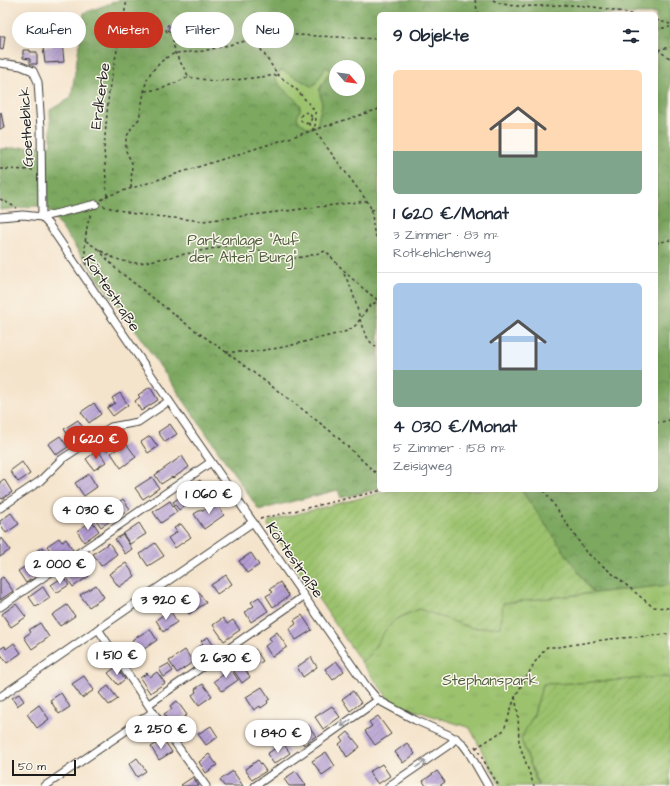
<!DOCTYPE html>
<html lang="de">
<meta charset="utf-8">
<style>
:root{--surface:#fff;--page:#f2f2f3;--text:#1f2937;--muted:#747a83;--line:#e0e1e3;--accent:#c8321e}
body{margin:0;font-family:"Architects Daughter",sans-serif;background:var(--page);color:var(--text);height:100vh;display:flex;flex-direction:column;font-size:15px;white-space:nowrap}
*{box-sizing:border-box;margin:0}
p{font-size:13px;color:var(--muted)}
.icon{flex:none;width:22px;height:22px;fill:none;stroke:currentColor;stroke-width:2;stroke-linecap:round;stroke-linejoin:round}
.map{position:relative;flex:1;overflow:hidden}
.details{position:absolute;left:377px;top:12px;width:281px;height:480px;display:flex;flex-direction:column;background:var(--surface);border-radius:6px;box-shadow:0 4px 16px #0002}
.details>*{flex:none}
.guide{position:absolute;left:12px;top:12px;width:305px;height:36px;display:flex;gap:8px}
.needle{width:26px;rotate:118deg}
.buttons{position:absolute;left:329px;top:60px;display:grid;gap:8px}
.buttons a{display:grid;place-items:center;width:36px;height:36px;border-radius:50%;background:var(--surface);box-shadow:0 4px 16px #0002;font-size:20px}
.scale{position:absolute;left:12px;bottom:10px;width:64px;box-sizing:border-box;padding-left:4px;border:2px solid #1c1c1c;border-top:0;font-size:11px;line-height:14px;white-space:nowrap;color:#1c1c1c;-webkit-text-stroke:3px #fbf7ec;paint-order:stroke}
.price{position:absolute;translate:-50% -34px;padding:0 9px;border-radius:14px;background:#fff;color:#222;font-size:13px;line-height:26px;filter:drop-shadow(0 1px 2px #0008)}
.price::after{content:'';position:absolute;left:50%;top:24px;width:12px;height:9px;margin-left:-6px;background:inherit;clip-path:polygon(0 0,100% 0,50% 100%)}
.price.current{background:var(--accent);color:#fff}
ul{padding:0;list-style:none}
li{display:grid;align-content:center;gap:8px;height:212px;padding:0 16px}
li+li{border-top:1px solid var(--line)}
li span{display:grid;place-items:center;height:124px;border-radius:6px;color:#555}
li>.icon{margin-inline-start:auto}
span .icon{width:72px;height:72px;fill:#fffc;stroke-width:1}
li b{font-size:17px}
h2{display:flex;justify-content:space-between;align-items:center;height:48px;padding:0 16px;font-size:17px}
.tag{padding:0 14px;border-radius:18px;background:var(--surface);box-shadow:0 4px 16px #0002;font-size:14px;line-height:36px}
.tag.current{background:var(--accent);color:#fff}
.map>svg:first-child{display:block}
.grass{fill:#9cc26e;stroke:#5c6f45}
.forest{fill:url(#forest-crowns);stroke:#4c623e;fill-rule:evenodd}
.park{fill:url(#park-tufts);stroke:#5c6f45}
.garden{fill:url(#garden-furrows);stroke:#5c6f45}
.building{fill:url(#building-hatch)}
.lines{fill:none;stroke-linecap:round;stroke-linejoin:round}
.street-casing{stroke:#3d3a36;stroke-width:9}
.path{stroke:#3d3a36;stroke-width:1.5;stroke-dasharray:3 3;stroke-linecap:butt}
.street{stroke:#fff;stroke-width:7}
.oneway{stroke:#999}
.labels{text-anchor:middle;stroke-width:3;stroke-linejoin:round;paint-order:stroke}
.street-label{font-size:15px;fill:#1c1c1c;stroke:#fbf7ec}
.park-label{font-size:15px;fill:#4f5e3d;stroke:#fbf7ec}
</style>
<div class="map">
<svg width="670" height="786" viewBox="0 0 670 786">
<defs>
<pattern id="forest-crowns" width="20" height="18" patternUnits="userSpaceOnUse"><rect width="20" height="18" fill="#7da861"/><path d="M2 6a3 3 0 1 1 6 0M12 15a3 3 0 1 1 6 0" fill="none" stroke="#66884f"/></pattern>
<pattern id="park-tufts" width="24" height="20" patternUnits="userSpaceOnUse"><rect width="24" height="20" fill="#9cc26e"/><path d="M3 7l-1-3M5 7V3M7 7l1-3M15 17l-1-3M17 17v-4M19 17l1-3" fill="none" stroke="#86a65f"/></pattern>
<pattern id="garden-furrows" width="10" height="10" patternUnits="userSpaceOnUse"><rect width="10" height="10" fill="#9cc26e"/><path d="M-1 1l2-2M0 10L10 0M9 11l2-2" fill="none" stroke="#86a65f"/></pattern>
<pattern id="building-hatch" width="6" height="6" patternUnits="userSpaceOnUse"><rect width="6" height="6" fill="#b49dd3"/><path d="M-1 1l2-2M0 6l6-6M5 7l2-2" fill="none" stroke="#927faa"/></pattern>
</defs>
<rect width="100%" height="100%" fill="#fbf7ec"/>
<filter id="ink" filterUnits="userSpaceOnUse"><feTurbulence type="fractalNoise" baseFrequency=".025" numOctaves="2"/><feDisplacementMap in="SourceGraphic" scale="8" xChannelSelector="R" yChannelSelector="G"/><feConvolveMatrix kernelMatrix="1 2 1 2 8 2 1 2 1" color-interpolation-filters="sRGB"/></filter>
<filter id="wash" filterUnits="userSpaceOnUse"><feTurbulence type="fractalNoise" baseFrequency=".012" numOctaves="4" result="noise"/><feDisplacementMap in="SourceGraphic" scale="16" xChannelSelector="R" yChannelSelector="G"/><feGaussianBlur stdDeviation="0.9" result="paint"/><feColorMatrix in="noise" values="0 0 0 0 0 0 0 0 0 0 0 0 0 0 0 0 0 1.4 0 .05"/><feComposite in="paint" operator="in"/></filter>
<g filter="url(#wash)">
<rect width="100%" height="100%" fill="#f5e4cc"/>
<path class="grass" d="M327 67 331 70 319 90 322 104 317 126 309 128 299 122 297 117 300 110V104L282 88 275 78 279 72 282 70 297 77Z"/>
<path class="forest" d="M119 0H670V585L593 593 521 490H656V14H379V489L341 498 338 490 259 510 135 330 45 205 0 210V149L51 145 50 110 71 98 84 13ZM326 67 331 70 319 90 322 104 317 126 309 128 299 122 297 117 300 110V104L282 88 275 78 279 72 282 70 313 87ZM336 67H358V89H336Z"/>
<path class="park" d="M670 585V678L661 677 580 683 543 684 534 714 521 739 538 786H500L470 728 392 703 361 662 370 655 386 629 396 619 419 609 472 628 501 627 503 603Z"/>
<g class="garden">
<path d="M391 490H521L593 593 503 603 501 627 472 628 419 609 396 619 386 629 370 655 361 662 268 525 269 521Z"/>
<path d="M661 677 670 678V786H539L521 739 534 714 543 684 580 683Z"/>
</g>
<g id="blocks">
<g class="building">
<circle cx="171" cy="29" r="3"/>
<path d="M0 36H5L3 50 0 49Z"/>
<path d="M38 38V43H33V39Z"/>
<path d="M52 41H62L64 62 45 63 43 47 52 46Z"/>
<path d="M23 50H30V52H37V64H30V59L23 58Z"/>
<path d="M1 112 4 128 0 129V113Z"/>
<path d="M150 387 158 400 141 411 135 401 140 397 138 395Z"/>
<path d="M120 393 128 405 113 416 107 408 115 403 112 398Z"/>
<path d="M94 403 101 414 89 423 81 412Z"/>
<path d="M78 420 86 432 72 442 64 429Z"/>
<path d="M170 424 177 434 165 442 158 432Z"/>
<path d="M60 436 68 447 56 455 48 444Z"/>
<path d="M150 436 158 447 148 453 141 442Z"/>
<path d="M108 441 112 447 106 451 102 445Z"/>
<path d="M126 443 136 457 121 468 111 453Z"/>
<path d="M98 450 106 462 94 470 86 459Z"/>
<path d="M182 456 189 467 173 478 172 477 161 484 155 475Z"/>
<path d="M22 462 30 474 18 482 10 471Z"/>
<path d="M89 474 97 487 84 496 75 483Z"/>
<path d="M152 477 159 488 143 499 135 488Z"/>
<path d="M4 479 12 492 2 499 0 497V482Z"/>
<path d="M200 480 208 491 192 502 184 491Z"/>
<path d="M183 495 188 503 179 510 173 502Z"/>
<path d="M123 499 130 509 114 520 107 510Z"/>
<path d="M170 501 177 512 161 523 153 512Z"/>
<path d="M216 502 224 515 204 529 194 514 202 509 203 511Z"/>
<path d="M99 505 110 521 101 527 90 511Z"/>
<path d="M11 513 19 524 6 533 0 523V521Z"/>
<path d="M92 521 99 531 84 542 77 531Z"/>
<path d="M139 523 146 534 130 544 123 534Z"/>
<path d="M181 524 191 537 175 548 168 538 177 532 174 528Z"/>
<path d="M123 535 132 549 125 554 115 539Z"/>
<path d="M2 538 10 550 0 557V539Z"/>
<path d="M59 538 62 542 66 539 73 550 57 561 47 546Z"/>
<path d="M109 543 117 554 101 566 93 554Z"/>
<path d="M155 543 164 556 148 566 140 554Z"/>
<path d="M42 547 50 559 40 566 32 554Z"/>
<path d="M251 553 259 565 247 573 239 561Z"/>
<path d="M35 560 42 571 32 580 31 579 26 583 18 571Z"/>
<path d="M126 563 135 576 119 587 109 574Z"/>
<path d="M81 564 89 576 73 587 65 575Z"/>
<path d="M226 575 232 584 217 594 211 585Z"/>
<path d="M3 577 13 591 0 600V579Z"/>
<path d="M63 577 69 585 56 593 51 585Z"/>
<path d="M280 582 289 596 273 607 266 596 273 592 270 589Z"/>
<path d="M96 585 104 597 89 607 80 595Z"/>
<path d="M43 587 50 598 36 607 29 597Z"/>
<path d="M199 592 206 603 189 614 182 603Z"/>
<path d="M259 597 268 611 251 622 245 612 254 606 251 602Z"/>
<path d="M16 604 26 617 11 627 2 614Z"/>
<path d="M67 605 75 616 60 626 52 615Z"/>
<path d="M170 610 177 622 163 632 156 620Z"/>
<path d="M302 615 312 630 296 640 289 629 296 624 294 620Z"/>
<path d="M223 618 227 624 233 620 240 630 224 641 213 625Z"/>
<path d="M40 623 49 637 32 649 24 637 31 632 29 630Z"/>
<path d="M150 629 157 640 140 652 132 640Z"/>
<path d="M277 632 287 647 272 657 265 646 272 641 269 638Z"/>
<path d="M208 637 215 648 202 657 196 649 203 644 201 641Z"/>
<path d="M14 643 21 653 7 663 0 653V649L5 646 6 649Z"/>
<path d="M255 649 263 661 249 670 241 658Z"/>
<path d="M185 650 193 662 177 673 169 661Z"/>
<path d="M311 657 317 667 303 677 297 667Z"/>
<path d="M336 661 344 671 333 680 325 669Z"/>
<path d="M168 664 173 671 164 677 159 669Z"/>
<path d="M242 665 250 677 242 683 234 671Z"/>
<path d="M229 666 238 680 222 691 214 681 223 675 221 671Z"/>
<path d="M116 667 125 679 118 685 108 673Z"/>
<path d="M157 672 165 683 150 693 140 678 147 673 150 677Z"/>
<path d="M84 676 94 690 82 698 72 684Z"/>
<path d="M203 684 212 696 199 705 192 695 196 692 195 689Z"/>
<path d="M108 686 118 699 109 705 99 693Z"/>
<path d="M262 687 270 699 267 701 268 703 261 708 260 706 254 710 246 697Z"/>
<path d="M353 691 361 703 350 711 342 699Z"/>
<path d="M61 693 70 707 59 714 50 700Z"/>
<path d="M19 694 24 701 17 706 12 698Z"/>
<path d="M177 701 187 715 171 725 164 714 172 709 170 706Z"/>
<path d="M39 705 49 719 37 728 27 714Z"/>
<path d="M332 706 340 717 323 729 315 717Z"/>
<path d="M378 716 391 734 375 745 365 731 372 726 369 722Z"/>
<path d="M308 725 316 736 304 745 296 733Z"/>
<path d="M211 726 218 737 206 745 198 734Z"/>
<path d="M348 732 360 747 347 757 339 744 343 741 341 738Z"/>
<path d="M163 739 172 752 159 760 151 747Z"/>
<path d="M283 743 290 753 274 764 267 754Z"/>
<path d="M407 743 415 754 403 763 395 752Z"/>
<path d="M326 752 335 766 322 775 312 761Z"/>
<path d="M209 754 217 765 206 773 199 762Z"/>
<path d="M137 758 146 771 137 777 129 764Z"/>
<path d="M258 760 266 771 252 780 245 769Z"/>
<path d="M382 764 390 776 378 784 369 772Z"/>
<path d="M233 771 243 786H224L220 780Z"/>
<path d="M296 771 306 785 305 786H289L284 779Z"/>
<path d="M437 771 445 782 439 786H426L423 781Z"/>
<path d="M193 777 199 786H182L181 785Z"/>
</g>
</g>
</g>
<g filter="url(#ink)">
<use href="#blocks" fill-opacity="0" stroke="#3d3a36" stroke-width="1"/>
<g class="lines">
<defs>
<g id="street">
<path d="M0 63 21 66 33 71 38 82 41 128 42 217 49 225 169 401 367 687 378 700 415 720 449 735 462 743 468 751 488 786"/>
<path d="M0 217 23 215 42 217 96 204"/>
<path d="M0 508 40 481 62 459 111 427 138 422 169 401"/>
<path d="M0 607 211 462"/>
<path d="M98 629 153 712 206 786"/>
<path d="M0 697 253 522"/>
<path d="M149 704 304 596"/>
<path d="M45 786 153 712"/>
<path d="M255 786 378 700"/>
<path d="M389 786 450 744 456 738"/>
</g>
</defs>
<use href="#street" class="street-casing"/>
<g class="path">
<path d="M475 0 478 14"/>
<path d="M493 0C513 11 547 4 570 5 590 6 611 9 631 14"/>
<path d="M656 20 670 24"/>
<circle cx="171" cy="29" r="5"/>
<path d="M656 29 670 27"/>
<path d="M172 34 175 53 189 77"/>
<path d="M254 39 278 75 297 90 315 111 316 121 314 130"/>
<path d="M657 50 670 58"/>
<path d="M658 50 670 47"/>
<path d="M145 91 161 89 189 77 212 81 235 80 278 75"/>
<path d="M379 109 314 130 367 201C368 203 370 206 371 209 374 219 371 233 379 240"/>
<circle cx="306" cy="118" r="5.5"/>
<path d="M309 123 314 130"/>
<path d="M0 169 33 170"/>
<path d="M131 188 132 163 126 151V138L132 127 139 119 146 82 151 72 164 59 175 53 203 51 276 34 379 39"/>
<path d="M107 196 104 148 109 90 127 0"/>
<path d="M0 199 17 208"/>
<path d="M101 200 107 196 314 130"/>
<path d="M103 206 135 214 203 221 367 201"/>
<path d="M371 210 379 209"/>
<path d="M86 241 98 249"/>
<path d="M656 243 670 240"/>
<path d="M98 249 116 269 189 326 226 352 302 409 334 434 379 476"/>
<path d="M101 251C114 259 125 263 140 263L230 245 253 248 274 256 290 259 308 256 326 251C342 270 359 286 379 301"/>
<path d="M86 265C84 251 85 227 91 214"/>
<path d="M344 274C347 280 351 287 353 294 360 313 360 338 379 349"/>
<path d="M226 352H253L284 347 348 331 356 325 370 305 379 301"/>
<path d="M656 423 670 420"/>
<path d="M544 490 586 552 653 607 670 608"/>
<path d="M260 519 383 490"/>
<path d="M515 697 518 713 519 743 534 786"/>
<path d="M475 746 499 786"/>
<path d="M476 748 504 730 515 697 535 662 547 647H558L609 639 662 635 670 633"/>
</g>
<use href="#street" class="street"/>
</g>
<defs><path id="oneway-shaft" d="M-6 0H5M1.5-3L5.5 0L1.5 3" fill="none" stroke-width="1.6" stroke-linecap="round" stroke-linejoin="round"/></defs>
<g class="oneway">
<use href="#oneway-shaft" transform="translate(346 723) rotate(145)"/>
<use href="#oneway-shaft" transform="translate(421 764) rotate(-34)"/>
</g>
</g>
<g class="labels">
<g class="street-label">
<text transform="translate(100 96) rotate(-82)" y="5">Erdkerbe</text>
<text transform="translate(26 127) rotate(-93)" y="5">Goetheblick</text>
<text transform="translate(112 293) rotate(56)" y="5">Körtestraße</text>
<text transform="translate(295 560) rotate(55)" y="5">Körtestraße</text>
</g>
<g class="park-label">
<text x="243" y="245">Parkanlage "Auf<tspan x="243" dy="17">der Alten Burg"</tspan></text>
<text x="490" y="685">Stephanspark</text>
</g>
</g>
</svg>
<div class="buttons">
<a><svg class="needle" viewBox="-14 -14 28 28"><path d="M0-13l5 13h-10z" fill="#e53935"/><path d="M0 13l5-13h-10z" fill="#747a83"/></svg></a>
</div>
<div class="scale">50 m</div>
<b class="price current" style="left:96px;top:460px">1 620 €</b>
<b class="price" style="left:209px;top:515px">1 060 €</b>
<b class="price" style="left:88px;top:531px">4 030 €</b>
<b class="price" style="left:60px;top:585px">2 000 €</b>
<b class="price" style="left:166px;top:621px">3 920 €</b>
<b class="price" style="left:117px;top:676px">1 510 €</b>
<b class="price" style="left:226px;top:679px">2 630 €</b>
<b class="price" style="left:161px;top:750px">2 250 €</b>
<b class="price" style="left:278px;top:754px">1 840 €</b>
<div class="guide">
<a class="tag">Kaufen</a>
<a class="tag current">Mieten</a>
<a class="tag">Filter</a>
<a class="tag">Neu</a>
</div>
<section class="details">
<h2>9 Objekte<svg class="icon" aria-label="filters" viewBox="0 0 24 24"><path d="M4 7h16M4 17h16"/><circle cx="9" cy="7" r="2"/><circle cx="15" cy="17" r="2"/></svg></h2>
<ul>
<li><span style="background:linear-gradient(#ffd9b3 65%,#7fa58c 0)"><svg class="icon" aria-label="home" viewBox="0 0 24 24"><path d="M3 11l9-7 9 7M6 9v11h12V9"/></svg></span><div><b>1 620 €/Monat</b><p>3 Zimmer · 83 m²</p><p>Rotkehlchenweg</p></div></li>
<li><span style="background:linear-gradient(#a9c7e8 70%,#7fa58c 0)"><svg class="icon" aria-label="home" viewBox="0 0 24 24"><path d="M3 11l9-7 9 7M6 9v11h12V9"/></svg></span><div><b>4 030 €/Monat</b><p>5 Zimmer · 158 m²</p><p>Zeisigweg</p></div></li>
</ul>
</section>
</div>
